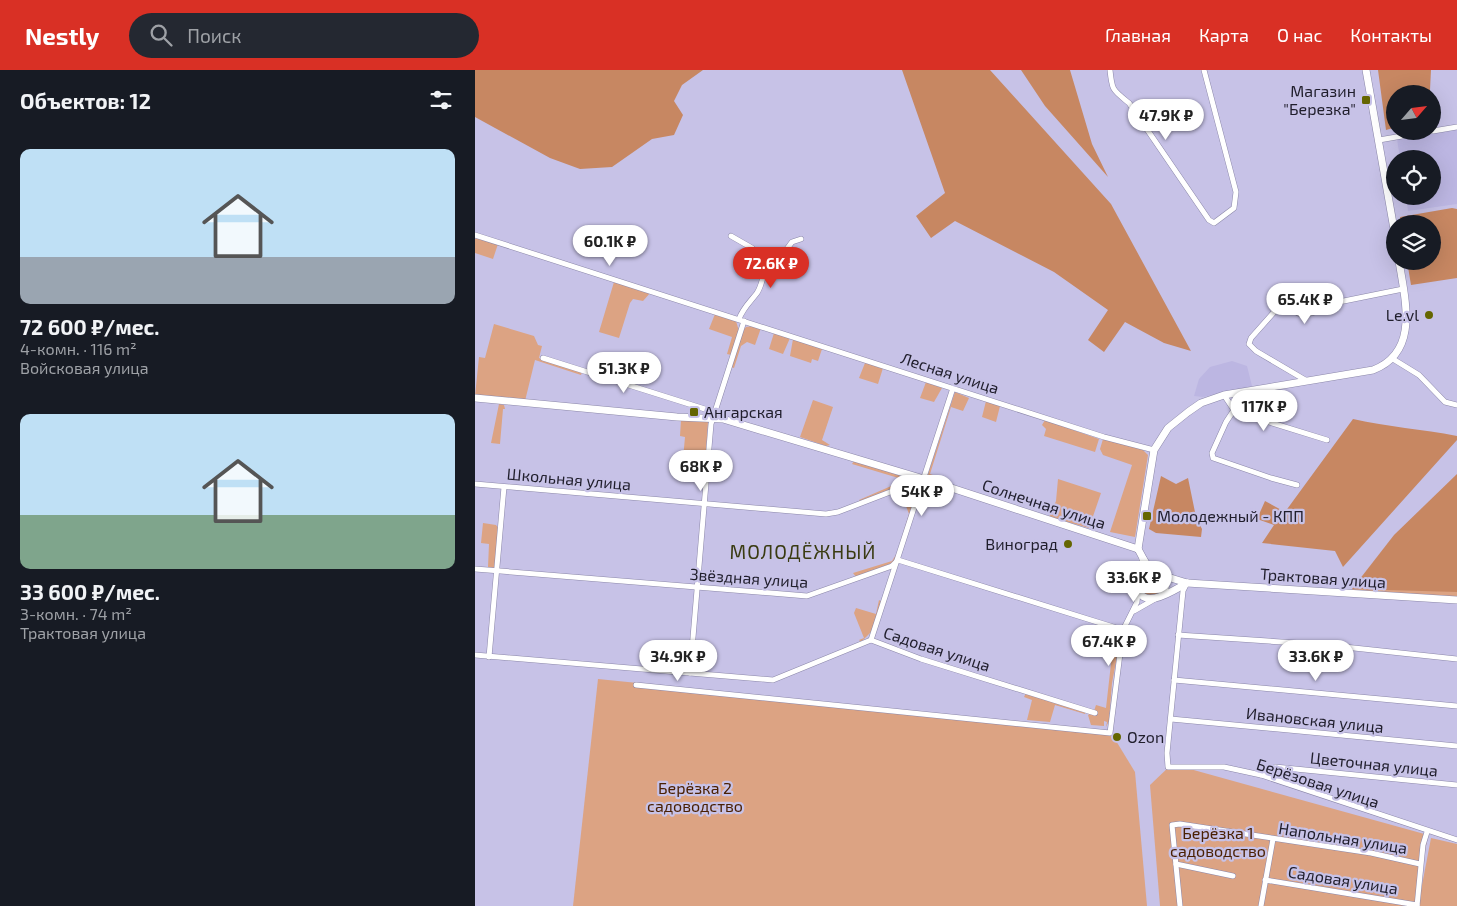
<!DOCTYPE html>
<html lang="ru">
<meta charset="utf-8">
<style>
:root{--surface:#171b24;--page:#242831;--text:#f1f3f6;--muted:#9ea1a6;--accent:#d93025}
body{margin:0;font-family:"Exo 2",sans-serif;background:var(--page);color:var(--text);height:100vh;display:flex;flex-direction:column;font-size:19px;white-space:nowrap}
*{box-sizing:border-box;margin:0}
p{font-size:16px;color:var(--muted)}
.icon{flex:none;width:28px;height:28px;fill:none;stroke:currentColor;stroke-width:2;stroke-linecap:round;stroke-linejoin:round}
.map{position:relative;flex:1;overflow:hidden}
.side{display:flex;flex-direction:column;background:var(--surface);width:475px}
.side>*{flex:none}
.needle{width:32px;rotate:62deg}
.controls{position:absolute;left:911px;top:15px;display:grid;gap:10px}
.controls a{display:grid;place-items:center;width:55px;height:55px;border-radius:50%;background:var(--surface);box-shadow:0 5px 20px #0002;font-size:25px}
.price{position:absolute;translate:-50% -42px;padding:0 11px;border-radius:18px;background:#fff;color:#222;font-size:16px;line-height:32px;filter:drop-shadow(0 1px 2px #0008)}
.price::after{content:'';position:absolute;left:50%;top:30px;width:15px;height:11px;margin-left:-8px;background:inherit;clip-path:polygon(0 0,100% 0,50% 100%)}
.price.on{background:var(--accent);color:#fff}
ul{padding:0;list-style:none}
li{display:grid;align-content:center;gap:10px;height:265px;padding:0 20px}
li span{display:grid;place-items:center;height:155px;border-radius:10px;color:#555}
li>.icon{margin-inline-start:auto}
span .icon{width:90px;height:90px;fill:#fffc;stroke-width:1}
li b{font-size:21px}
h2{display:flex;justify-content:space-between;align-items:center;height:60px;padding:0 20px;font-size:21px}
header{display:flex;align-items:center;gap:30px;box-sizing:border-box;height:70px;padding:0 25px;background:var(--accent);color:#fff}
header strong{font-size:24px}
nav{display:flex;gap:28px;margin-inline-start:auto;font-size:18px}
.search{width:350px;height:45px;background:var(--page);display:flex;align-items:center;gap:12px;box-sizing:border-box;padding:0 18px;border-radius:28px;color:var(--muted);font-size:19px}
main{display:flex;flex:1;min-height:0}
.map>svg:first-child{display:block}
.built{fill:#bcb6e2}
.green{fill:#dca383}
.forest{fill:#c78762}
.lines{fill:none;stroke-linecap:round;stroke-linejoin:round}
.street-casing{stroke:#8b87a9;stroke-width:6}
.secondary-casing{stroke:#8b87a9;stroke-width:8}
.street{stroke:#fff;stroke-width:5}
.secondary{stroke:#fff;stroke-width:7}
.poi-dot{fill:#656601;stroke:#c7c2e7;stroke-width:2}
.labels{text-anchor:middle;stroke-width:4.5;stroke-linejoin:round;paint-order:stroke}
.poi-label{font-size:16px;fill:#201e2c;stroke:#c7c2e7;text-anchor:end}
.street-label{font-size:16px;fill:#201e2c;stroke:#c7c2e7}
.park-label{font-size:16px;fill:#4a2003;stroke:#c7c2e7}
.quarter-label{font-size:19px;letter-spacing:1px;fill:#3a3b12;stroke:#c7c2e7}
</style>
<header>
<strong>Nestly</strong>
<div class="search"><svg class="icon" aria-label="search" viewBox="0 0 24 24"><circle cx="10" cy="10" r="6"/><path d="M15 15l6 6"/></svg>Поиск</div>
<nav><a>Главная</a><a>Карта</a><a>О нас</a><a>Контакты</a></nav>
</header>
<main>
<section class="side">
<h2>Объектов: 12<svg class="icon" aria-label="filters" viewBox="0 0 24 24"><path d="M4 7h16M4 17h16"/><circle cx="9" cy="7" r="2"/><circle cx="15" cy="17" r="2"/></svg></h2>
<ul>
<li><span style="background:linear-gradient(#bfe0f5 70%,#9aa5b1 0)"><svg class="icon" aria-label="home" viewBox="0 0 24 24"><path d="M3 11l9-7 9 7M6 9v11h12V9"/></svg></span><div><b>72 600 ₽/мес.</b><p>4-комн. · 116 m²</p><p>Войсковая улица</p></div></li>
<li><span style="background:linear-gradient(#bfe0f5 65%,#7fa58c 0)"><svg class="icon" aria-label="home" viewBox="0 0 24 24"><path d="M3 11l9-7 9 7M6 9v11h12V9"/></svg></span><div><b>33 600 ₽/мес.</b><p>3-комн. · 74 m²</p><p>Трактовая улица</p></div></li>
</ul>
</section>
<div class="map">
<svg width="982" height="836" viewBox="0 0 982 836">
<rect width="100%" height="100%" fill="#c7c2e7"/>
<g class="built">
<path d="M982 59V134L933 141 931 126H958V89H925L922 69Z"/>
<path d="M757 291 772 296 777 316 728 327 719 326 724 309 735 297Z"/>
</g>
<g class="green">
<path d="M2 168 23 174 18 189 0 183V169Z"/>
<path d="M139 212 176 222 168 231 158 229 155 233 144 268 124 262Z"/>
<path d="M240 244 261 251 264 261 256 285 252 284 257 267 234 259Z"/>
<path d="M19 254 59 266 63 275 67 276 64 288 107 302 106 305 60 290 50 331 0 326 4 287 10 288Z"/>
<path d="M277 256 286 258 280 275 272 272 266 276 259 298 256 297 267 262 271 257Z"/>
<path d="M299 263 315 268 308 284 294 279Z"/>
<path d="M318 269 347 279 343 291 337 289 336 293 315 286Z"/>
<path d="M390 293 408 298 403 314 384 308Z"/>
<path d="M451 312 467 318 459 332 445 328Z"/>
<path d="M480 322 494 328 488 341 476 337 455 404 475 411 473 414 455 409 453 404Z"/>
<path d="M338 330 358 337 347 370 355 375 351 376 325 367Z"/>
<path d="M511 331 525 336 521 352 507 347Z"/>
<path d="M24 334 29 335 30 339H28L25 374 16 373Z"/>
<path d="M206 350 233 352 228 427 230 391 208 389 210 367 205 366Z"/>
<path d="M570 350 624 369 620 382 569 366 571 359 567 355Z"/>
<path d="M628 369 667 379 673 385 660 467 635 462 657 395 628 385 625 379Z"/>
<path d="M379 391 436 409 437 410 386 432 384 430 430 410 377 394Z"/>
<path d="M583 409 626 423 614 458 574 447 581 431Z"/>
<path d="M436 416 444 417 422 487 417 493 381 507 378 503 417 491 422 483 434 444 425 420Z"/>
<path d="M8 453 21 455 24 459 20 497 18 498 13 497 14 474 6 473Z"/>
<circle cx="676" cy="516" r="10"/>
<path d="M877 519 982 520V529L876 523Z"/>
<path d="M404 530 407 532 398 560 386 572 384 570 389 568 379 543 381 538 401 544Z"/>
<path d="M619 556 643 561 646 566 637 613 634 651 631 657 632 652 629 651V656L616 655 613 645 619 641 621 635 631 638 639 567 617 557Z"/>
<path d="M123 609 635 661 660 702 672 836H98Z"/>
<path d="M551 623 611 642 610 644 580 635 575 652 552 650 557 630 549 627Z"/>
<path d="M697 694 953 765 940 836H685L675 715Z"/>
<path d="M956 768 982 774V836H943Z"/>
</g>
<g class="forest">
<path d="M0 0H228L207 15 199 31 208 45 199 65 177 69 137 97 105 99 75 88 0 47Z"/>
<path d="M427 0H515L636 134 716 281 689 273 650 252 629 282 613 270 633 240 579 202 480 151 456 168 441 146 470 123Z"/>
<path d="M546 0H595L617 74 633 107 570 36Z"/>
<path d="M903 0H956L955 20 953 24H920L918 58 911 60Z"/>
<path d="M977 138 982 139V208L936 215 932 191H958V154H926L925 147Z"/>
<path d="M878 349C913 357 947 359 982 366V370L868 497 860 481 787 473 799 455 782 449 790 431 810 442Z"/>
<path d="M982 404V522L877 519 919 465Z"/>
<path d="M686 406 701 414 713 408 721 447 727 459 726 467 681 463 674 459Z"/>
</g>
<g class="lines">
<defs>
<g id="street">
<path d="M635 0C637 21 638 20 654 33L734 150 739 153 759 138 761 122 729 0"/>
<path d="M958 61 982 57"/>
<path d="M904 70 956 61"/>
<path d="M0 165 629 367 679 380"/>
<path d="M256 166 277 178 292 200"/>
<path d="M300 195 317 172 326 169"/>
<path d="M264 249C268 238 275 232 282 223 286 217 287 210 289 204 296 189 316 192 329 194"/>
<path d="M68 288 233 340 238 347"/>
<path d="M918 289 944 305 970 332 982 335"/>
<path d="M832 311 781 281 774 274 776 268 808 232C823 246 827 247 846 240L849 235 928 219"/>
<path d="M749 325 759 340 765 343 852 370"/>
<path d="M759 340 751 352 737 383 738 388 796 408 822 415"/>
<path d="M0 414 351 444 363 442 449 409"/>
<path d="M0 499 332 526 417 496 423 490 648 560"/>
<path d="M712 513 708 521 692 683 693 697H749L786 705 982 770"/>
<path d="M659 541 680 529"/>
<path d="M703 565 851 575 982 589"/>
<path d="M396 570 478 318"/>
<path d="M0 585 298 610 396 570 446 589 620 643"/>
<path d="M14 587 29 417"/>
<path d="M215 603 236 354 269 251"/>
<path d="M699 610 982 636"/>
<path d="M161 615 635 663 648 560 662 532 663 521"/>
<path d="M696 649 982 676"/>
<path d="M786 705 800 697 982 715"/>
<path d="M701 794 758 806"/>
<path d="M790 810 942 835"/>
<path d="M705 836 697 755 705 754 896 783 945 794"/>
<path d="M786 836 798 769"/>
<path d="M942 836 948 775 952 762"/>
</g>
<g id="secondary">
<path d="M891 0 920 165"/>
<path d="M0 328 202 347 248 349 449 409 663 479"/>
<path d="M663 479 679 380 693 358 713 342 726 333 749 325 898 300C945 282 930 230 924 191"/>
<path d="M663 479C666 484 668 489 671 493 681 504 698 508 687 525"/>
<path d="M668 489 669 500 662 515C666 543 699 520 712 513"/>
<path d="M686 505 712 513 982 530"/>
</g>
</defs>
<use href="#street" class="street-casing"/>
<use href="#secondary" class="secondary-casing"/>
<use href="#street" class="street"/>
<use href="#secondary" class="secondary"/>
</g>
<g class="poi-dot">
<rect x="886" y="25" width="10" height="10" rx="2.5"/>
<circle cx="954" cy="245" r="5"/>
<rect x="214" y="337" width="10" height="10" rx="2.5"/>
<rect x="667" y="441" width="10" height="10" rx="2.5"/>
<circle cx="593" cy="474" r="5"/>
<circle cx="642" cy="667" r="5"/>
</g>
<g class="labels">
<g class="poi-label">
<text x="881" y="27">Магазин<tspan x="881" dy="18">"Березка"</tspan></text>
<text x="944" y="251">Le.vl</text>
<text x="229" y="348" text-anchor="start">Ангарская</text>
<text x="682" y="452" text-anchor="start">Молодежный - КПП</text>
<text x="583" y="480">Виноград</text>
<text x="652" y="673" text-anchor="start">Ozon</text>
</g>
<g class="street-label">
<text transform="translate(475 303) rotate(18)" y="6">Лесная улица</text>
<text transform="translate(94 409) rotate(5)" y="6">Школьная улица</text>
<text transform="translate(569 434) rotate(18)" y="6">Солнечная улица</text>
<text transform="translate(274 508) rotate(4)" y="6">Звёздная улица</text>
<text transform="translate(848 508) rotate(4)" y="6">Трактовая улица</text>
<text transform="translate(462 579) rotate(18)" y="6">Садовая улица</text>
<text transform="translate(840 650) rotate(6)" y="6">Ивановская улица</text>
<text transform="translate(899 694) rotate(6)" y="6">Цветочная улица</text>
<text transform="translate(843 713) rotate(18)" y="6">Берёзовая улица</text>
<text transform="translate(868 768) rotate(9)" y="6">Напольная улица</text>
<text transform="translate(868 810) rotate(9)" y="6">Садовая улица</text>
</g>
<g class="park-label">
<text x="220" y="724">Берёзка 2<tspan x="220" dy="18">садоводство</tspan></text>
<text x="743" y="769">Берёзка 1<tspan x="743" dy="18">садоводство</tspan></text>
</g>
<g class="quarter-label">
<text x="328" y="489">МОЛОДЁЖНЫЙ</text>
</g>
</g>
</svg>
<div class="controls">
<a><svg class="needle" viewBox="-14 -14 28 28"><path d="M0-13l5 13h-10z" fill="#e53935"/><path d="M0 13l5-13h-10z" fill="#9ea1a6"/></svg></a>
<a><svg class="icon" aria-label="locate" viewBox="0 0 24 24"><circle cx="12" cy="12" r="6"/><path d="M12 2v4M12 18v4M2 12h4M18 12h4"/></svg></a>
<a><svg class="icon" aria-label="layers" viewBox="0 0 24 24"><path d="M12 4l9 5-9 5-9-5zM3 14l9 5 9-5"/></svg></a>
</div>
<b class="price" style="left:691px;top:71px">47.9K ₽</b>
<b class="price" style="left:135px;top:197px">60.1K ₽</b>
<b class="price on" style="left:296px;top:219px">72.6K ₽</b>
<b class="price" style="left:830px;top:255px">65.4K ₽</b>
<b class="price" style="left:149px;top:324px">51.3K ₽</b>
<b class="price" style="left:789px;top:362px">117K ₽</b>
<b class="price" style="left:226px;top:422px">68K ₽</b>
<b class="price" style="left:447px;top:447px">54K ₽</b>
<b class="price" style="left:659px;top:533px">33.6K ₽</b>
<b class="price" style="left:634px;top:597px">67.4K ₽</b>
<b class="price" style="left:203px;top:612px">34.9K ₽</b>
<b class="price" style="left:841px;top:612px">33.6K ₽</b>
</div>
</main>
